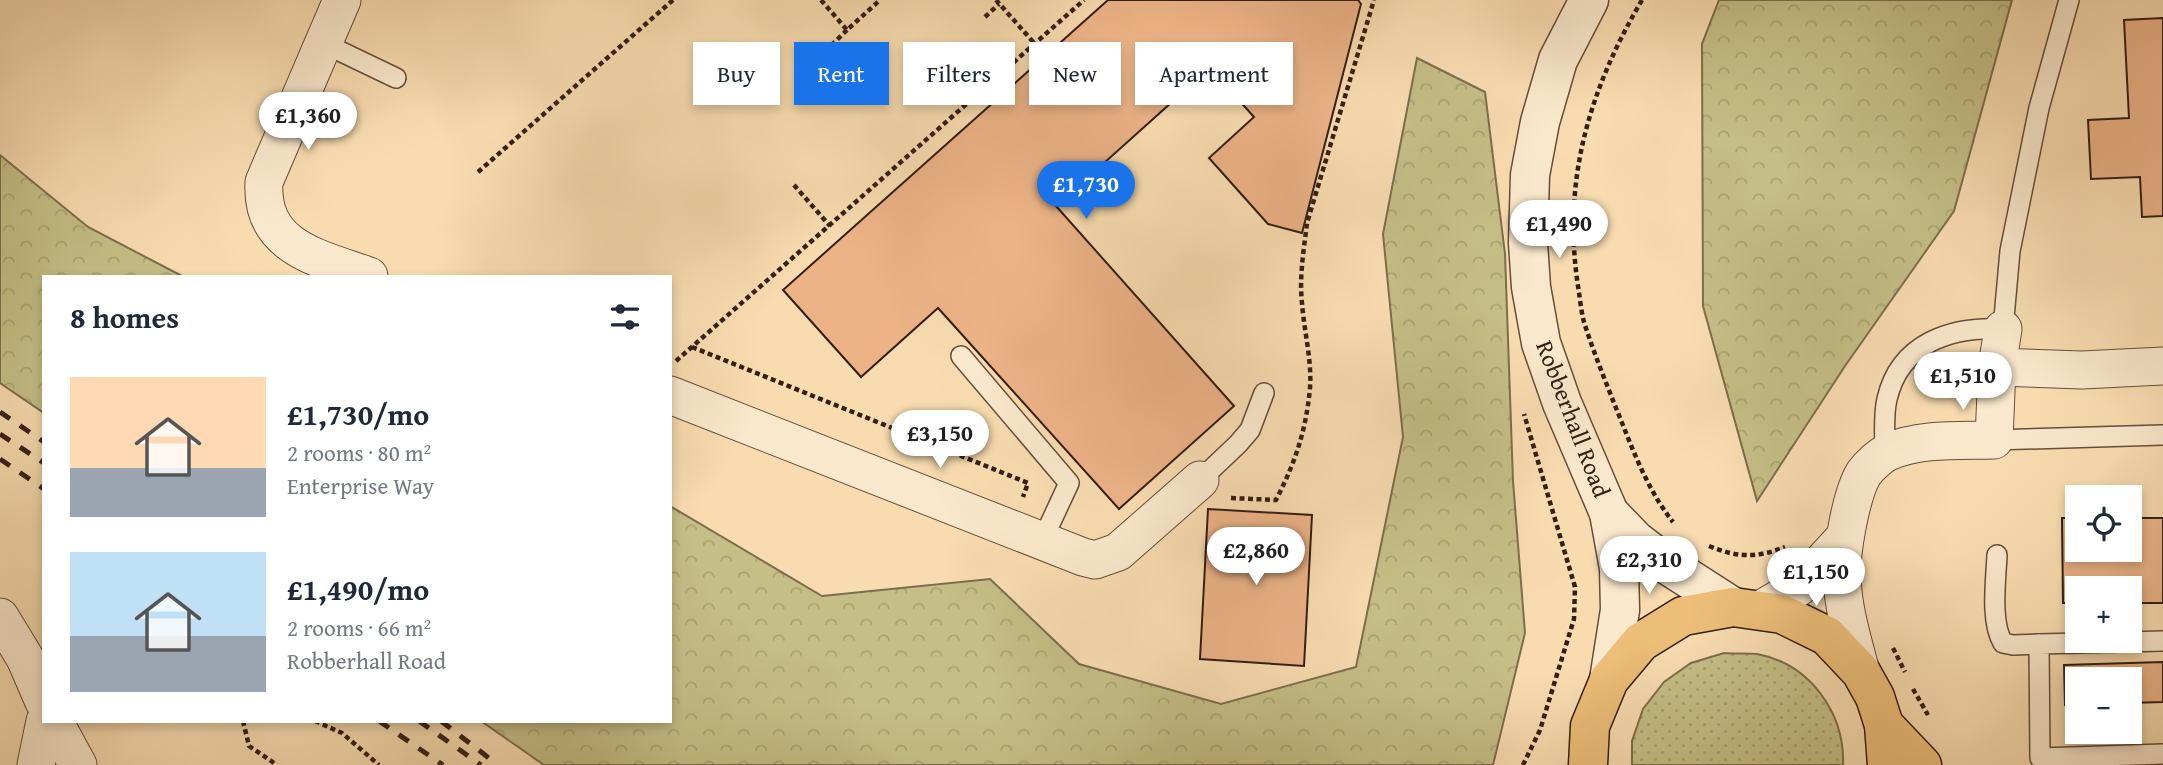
<!DOCTYPE html>
<meta charset="utf-8">
<style>
:root{--surface:#fff;--page:#f2f2f3;--text:#1f2937;--muted:#747a83;--accent:#1a73e8}
body{margin:0;font-family:"Gentium Book Plus",serif;background:var(--page);color:var(--text);height:100vh;display:flex;flex-direction:column;font-size:26px;white-space:nowrap}
*{box-sizing:border-box;margin:0}
p{font-size:23px;color:var(--muted)}
.icon{flex:none;width:38px;height:38px;fill:none;stroke:currentColor;stroke-width:2;stroke-linecap:round;stroke-linejoin:round}
.map{position:relative;flex:1;overflow:hidden}
.drawer{position:absolute;left:42px;top:275px;width:630px;height:448px;display:flex;flex-direction:column;background:var(--surface);border-radius:0px;box-shadow:0 4px 10px #0003}
.drawer>*{flex:none}
.guide{position:absolute;left:693px;top:42px;width:665px;height:63px;display:flex;gap:14px}
.fabs{position:absolute;left:2065px;top:485px;display:grid;gap:14px}
.fabs a{display:grid;place-items:center;width:77px;height:77px;border-radius:0px;background:var(--surface);box-shadow:0 4px 10px #0003;font-size:35px}
.price{position:absolute;translate:-50% -60px;padding:0 16px;border-radius:24px;background:#fff;color:#222;font-size:23px;line-height:46px;filter:drop-shadow(0 2px 4px #0008)}
.price::after{content:'';position:absolute;left:50%;top:42px;width:21px;height:16px;margin-left:-10px;background:inherit;clip-path:polygon(0 0,100% 0,50% 100%)}
.price.current{background:var(--accent);color:#fff}
ul{padding:0;list-style:none}
li{display:flex;align-items:center;gap:21px;height:175px;padding:0 28px}
li span{display:grid;place-items:center;flex:none;width:196px;height:140px;border-radius:0px;color:#555}
li>.icon{margin-inline-start:auto}
span .icon{width:84px;height:84px;fill:#fffc;stroke-width:1}
li b{font-size:30px}
h2{display:flex;justify-content:space-between;align-items:center;height:84px;padding:0 28px;font-size:30px}
.chip{padding:0 24px;border-radius:0px;background:var(--surface);box-shadow:0 4px 10px #0003;font-size:24px;line-height:63px}
.chip.current{background:var(--accent);color:#fff}
.map>svg:first-child{display:block}
.grass{fill:url(#grass-dots);stroke:#7c6e4c;stroke-width:2}
.forest{fill:url(#forest-crowns);stroke:#7c6e4c;stroke-width:2}
.building{fill:#ecb387;stroke:#341e13;stroke-width:2}
.lines{fill:none;stroke-linecap:round;stroke-linejoin:round}
.service-casing{stroke:#654e3a;stroke-width:22}
.minor-casing{stroke:#654e3a;stroke-width:39}
.tertiary-casing{stroke:#654e3a;stroke-width:41}
.primary-casing{stroke:#341e13;stroke-width:41}
.path{stroke:#341e13;stroke-width:4.5;stroke-dasharray:5 3.5;stroke-linecap:butt}
.service{stroke:#fae8cc;stroke-width:19}
.minor{stroke:#fae8cc;stroke-width:37}
.tertiary{stroke:#fae8cc;stroke-width:38}
.primary{stroke:#ecbe78;stroke-width:38}
.rail{stroke:#341e13;stroke-width:5;stroke-dasharray:12 12;stroke-linecap:butt}
.labels{text-anchor:middle;stroke-width:7;stroke-linejoin:round;paint-order:stroke}
.street-label{font-size:24px;fill:#341e13;stroke:#fae8cc}
</style>
<div class="map">
<svg width="2163" height="765" viewBox="0 0 2163 765">
<defs>
<pattern id="grass-dots" width="8" height="8" patternUnits="userSpaceOnUse" patternTransform="scale(1.75)"><rect width="8" height="8" fill="#c5be86"/><path d="M2 2h.1M6 6h.1" fill="none" stroke="#aaa373" stroke-width="1.8" stroke-linecap="round"/></pattern>
<pattern id="forest-crowns" width="20" height="18" patternUnits="userSpaceOnUse" patternTransform="scale(1.75)"><rect width="20" height="18" fill="#c5be86"/><path d="M2 6a3 3 0 1 1 6 0M12 15a3 3 0 1 1 6 0" fill="none" stroke="#aaa373"/></pattern>
</defs>
<rect width="100%" height="100%" fill="#f8dcb0"/>
<filter id="stains"><feTurbulence type="fractalNoise" baseFrequency=".00286" numOctaves="4"/><feColorMatrix values="0 0 0 0 .2 0 0 0 0 .09 0 0 0 0 .02 0 0 0 .5 -.17"/></filter>
<radialGradient id="worn" r=".72"><stop offset=".6" stop-color="#630" stop-opacity="0"/><stop offset="1" stop-color="#630" stop-opacity=".3"/></radialGradient>
<path class="grass" d="M1724 653C1734 654 1746 653 1757 654 1810 664 1845 713 1843 765H1632V741L1643 709 1664 682 1691 663Z"/>
<g class="forest">
<path d="M1719 0H2012L1954 211 1845 366 1757 501 1703 306 1702 44Z"/>
<path d="M1417 58 1485 92 1505 254 1513 481 1525 633 1493 765H544L481 721H670V506L822 596 990 579 1079 664 1221 704 1356 667 1403 437 1383 234Z"/>
<path d="M0 155 88 227 182 276H44V413L0 383Z"/>
</g>
<g class="building">
<path d="M1108 0H1358L1361 4 1302 233 1268 224 1209 158 1254 117 1210 68 1056 206 1234 406 1119 509 938 308 861 377 783 290Z"/>
<path d="M2163 18V216L2142 217 2140 177 2091 179 2088 120 2129 118 2124 20Z"/>
<path d="M1208 509 1312 515 1304 666 1200 659Z"/>
<path d="M2062 518H2077V550H2130V518H2163V603H2130V588H2077V603H2063Z"/>
<path d="M2163 662V702L2130 703V679H2077V705H2065L2064 665Z"/>
</g>
<g class="lines">
<defs>
<g id="service">
<path d="M323 43 396 78"/>
<path d="M961 356 1069 483 1042 541"/>
<path d="M1994 440 2163 435"/>
<path d="M1885 454C1885 436 1883 416 1887 399 1900 343 1951 326 2003 329L2010 251 2039 108 2069 0"/>
<path d="M1200 480 1238 444 1250 430 1264 393"/>
<path d="M1997 555C1996 579 1990 622 2003 643L2013 645 2039 644"/>
<path d="M2163 641 2039 644 2040 758 2163 754"/>
</g>
<g id="minor">
<path d="M342 0 264 182C260 248 319 258 369 276"/>
<path d="M1997 367 2082 370 2163 366"/>
<path d="M670 395 1083 557 1095 560 1118 552 1200 480"/>
<path d="M1760 610 1799 587 1845 537"/>
<path d="M0 617 25 658 44 702"/>
<path d="M1861 672C1853 641 1843 610 1842 577 1841 552 1851 494 1864 473 1869 466 1880 456 1888 452 1921 438 1959 441 1994 440L1997 367 2003 329"/>
<path d="M54 721 78 765"/>
<path d="M36 765 45 721"/>
</g>
<g id="tertiary">
<path d="M1589 0 1558 60 1540 122 1530 175 1528 243 1531 287 1541 343 1562 403 1609 513 1619 568 1620 610 1609 680"/>
<path d="M1609 513 1635 540 1666 564 1733 607"/>
</g>
<g id="primary">
<path d="M1884 725 1922 765"/>
<path d="M1588 765 1590 726 1609 680 1641 642 1683 616 1733 607 1782 614 1827 636 1861 672 1875 697 1884 725 1887 765"/>
</g>
</defs>
<use href="#service" class="service-casing"/>
<use href="#minor" class="minor-casing"/>
<use href="#tertiary" class="tertiary-casing"/>
<use href="#primary" class="primary-casing"/>
<g class="path">
<path d="M821 0 847 30 880 0"/>
<path d="M996 0 1035 44"/>
<path d="M1642 0C1589 90 1562 181 1578 286 1580 298 1581 311 1584 322 1593 351 1605 380 1616 408 1632 447 1646 488 1673 522"/>
<path d="M985 17 999 4"/>
<path d="M813 63 847 30"/>
<path d="M478 172 673 0"/>
<path d="M794 185 830 226"/>
<path d="M692 347 1028 483 1023 497"/>
<path d="M676 361 1084 0"/>
<path d="M1231 498 1276 500C1295 463 1306 431 1310 388 1312 360 1304 331 1302 303 1299 276 1304 249 1307 223L1374 0"/>
<path d="M1709 546C1738 558 1757 558 1785 547"/>
<path d="M1893 648 1905 672"/>
<path d="M1913 689 1928 715"/>
<path d="M243 721 249 746 277 765"/>
<path d="M315 721 342 733 379 765"/>
<path d="M1523 765 1540 730 1574 619 1575 587 1524 414"/>
</g>
<use href="#service" class="service"/>
<use href="#minor" class="minor"/>
<use href="#tertiary" class="tertiary"/>
<use href="#primary" class="primary"/>
<g class="rail">
<path d="M0 412 44 442"/>
<path d="M0 434 44 463"/>
<path d="M0 459 44 489"/>
<path d="M379 721 443 765"/>
<path d="M419 721 481 765"/>
<path d="M441 721 498 765"/>
</g>
</g>
<g class="labels">
<g class="street-label">
<text transform="translate(1573 419) rotate(69)" y="8">Robberhall Road</text>
</g>
</g>
<rect width="100%" height="100%" filter="url(#stains)"/>
<rect width="100%" height="100%" fill="url(#worn)"/>
</svg>
<div class="fabs">
<a><svg class="icon" aria-label="locate" viewBox="0 0 24 24"><circle cx="12" cy="12" r="6"/><path d="M12 2v4M12 18v4M2 12h4M18 12h4"/></svg></a>
<a>+</a>
<a>−</a>
</div>
<b class="price" style="left:308px;top:152px">£1,360</b>
<b class="price current" style="left:1086px;top:221px">£1,730</b>
<b class="price" style="left:1559px;top:260px">£1,490</b>
<b class="price" style="left:1963px;top:412px">£1,510</b>
<b class="price" style="left:940px;top:470px">£3,150</b>
<b class="price" style="left:1256px;top:587px">£2,860</b>
<b class="price" style="left:1649px;top:596px">£2,310</b>
<b class="price" style="left:1816px;top:608px">£1,150</b>
<div class="guide">
<a class="chip">Buy</a>
<a class="chip current">Rent</a>
<a class="chip">Filters</a>
<a class="chip">New</a>
<a class="chip">Apartment</a>
</div>
<section class="drawer">
<h2>8 homes<svg class="icon" aria-label="filters" viewBox="0 0 24 24"><path d="M4 7h16M4 17h16"/><circle cx="9" cy="7" r="2"/><circle cx="15" cy="17" r="2"/></svg></h2>
<ul>
<li><span style="background:linear-gradient(#ffd9b3 65%,#9aa5b1 0)"><svg class="icon" aria-label="home" viewBox="0 0 24 24"><path d="M3 11l9-7 9 7M6 9v11h12V9"/></svg></span><div><b>£1,730/mo</b><p>2 rooms · 80 m²</p><p>Enterprise Way</p></div></li>
<li><span style="background:linear-gradient(#bfe0f5 60%,#9aa5b1 0)"><svg class="icon" aria-label="home" viewBox="0 0 24 24"><path d="M3 11l9-7 9 7M6 9v11h12V9"/></svg></span><div><b>£1,490/mo</b><p>2 rooms · 66 m²</p><p>Robberhall Road</p></div></li>
</ul>
</section>
</div>
